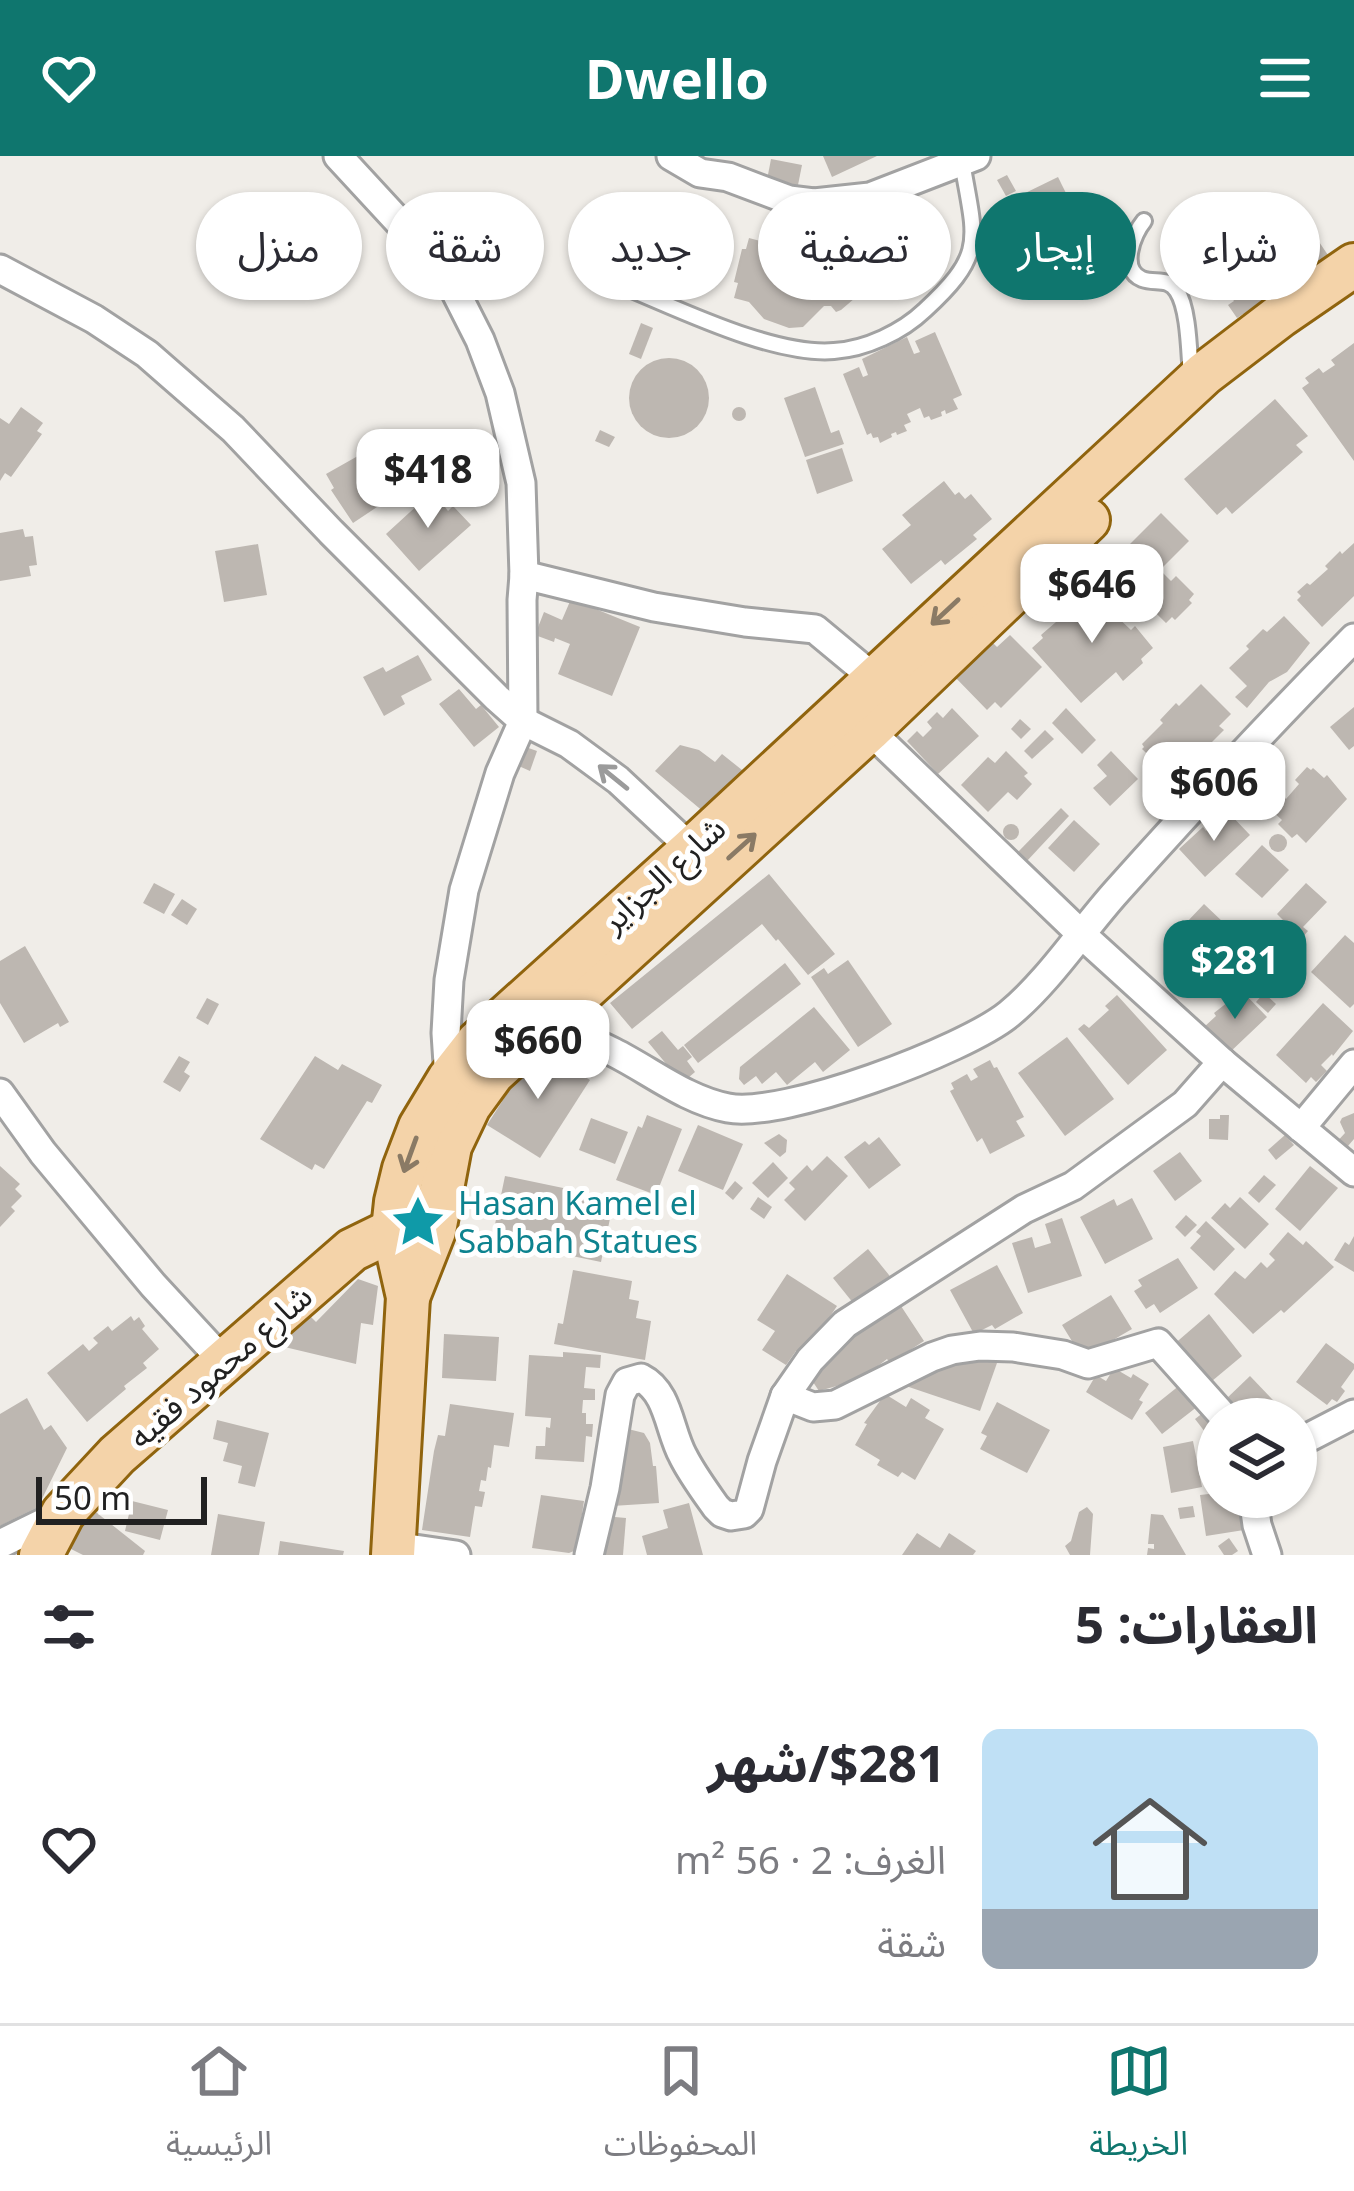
<!DOCTYPE html>
<html lang="ar">
<meta charset="utf-8">
<style>
:root{--surface:#fff;--page:#f7f7f7;--text:#2b2b33;--muted:#7c7c81;--line:#e1e1e2;--accent:#0f766e}
body{margin:0;font-family:"Noto Sans","Noto Sans Arabic",sans-serif;background:var(--page);color:var(--text);direction:rtl;height:100vh;display:flex;flex-direction:column;font-size:45px;white-space:nowrap}
*{box-sizing:border-box;margin:0}
p{font-size:39px;color:var(--muted)}
.icon{flex:none;width:66px;height:66px;fill:none;stroke:currentColor;stroke-width:2;stroke-linecap:round;stroke-linejoin:round}
.map{position:relative;height:1399px;overflow:hidden;direction:ltr}
.side{display:flex;flex-direction:column;background:var(--surface);flex:1}
.side>*{flex:none}
.hud{position:absolute;left:36px;top:36px;width:1284px;height:108px;direction:rtl;display:flex;gap:24px}
.fabs{position:absolute;left:1197px;top:1242px;display:grid;gap:24px}
.fabs a{display:grid;place-items:center;width:120px;height:120px;border-radius:50%;background:var(--surface);box-shadow:0 3px 9px #0004;font-size:60px}
.scale{position:absolute;left:36px;bottom:30px;width:171px;box-sizing:border-box;padding-left:12px;border:6px solid #212121;border-top:0;font-size:33px;line-height:42px;white-space:nowrap;color:#212121;-webkit-text-stroke:9px #fff;paint-order:stroke}
.price{position:absolute;translate:-50% -102px;padding:0 27px;border-radius:24px;background:#fff;color:#222;font-size:39px;line-height:78px;filter:drop-shadow(0 3px 6px #0008)}
.price::after{content:'';position:absolute;left:50%;top:72px;width:36px;height:27px;margin-left:-18px;background:inherit;clip-path:polygon(0 0,100% 0,50% 100%)}
.price.selected{background:var(--accent);color:#fff}
ul{padding:0;list-style:none}
li{display:flex;align-items:center;gap:36px;height:300px;padding:0 36px}
li+li{border-top:3px solid var(--line)}
li span{display:grid;place-items:center;flex:none;width:336px;height:240px;border-radius:18px;color:#555}
li>.icon{margin-inline-start:auto}
span .icon{width:144px;height:144px;fill:#fffc;stroke-width:1}
li b{font-size:51px}
h2{display:flex;justify-content:space-between;align-items:center;height:144px;padding:0 36px;font-size:51px}
.chip{padding:0 42px;border-radius:54px;background:var(--surface);box-shadow:0 3px 9px #0004;font-size:42px;line-height:108px}
.chip.selected{background:var(--accent);color:#fff}
header{display:flex;justify-content:space-between;align-items:center;height:156px;padding:0 36px;background:var(--accent);color:#fff;font-size:54px;font-weight:700}
.tab-bar{display:flex;justify-content:space-around;align-items:center;height:168px;border-top:3px solid var(--line);background:var(--surface);font-size:33px;color:var(--muted)}
.tab-bar a{display:grid;justify-items:center;gap:6px}
.tab-bar .selected{color:var(--accent)}
.map>svg:first-child{display:block}
.building{fill:#bdb7b1}
.lines{fill:none;stroke-linecap:round;stroke-linejoin:round}
.service-casing{stroke:#a2a2a2;stroke-width:20}
.minor-casing{stroke:#a2a2a2;stroke-width:33}
.primary-casing{stroke:#90640e;stroke-width:48}
.service{stroke:#fff;stroke-width:14}
.minor{stroke:#fff;stroke-width:27}
.primary{stroke:#f4d3a9;stroke-width:42}
.oneway{stroke:#8a7a65}
.oneway2{stroke:#9b9b9b}
.labels{text-anchor:middle;stroke-width:10;stroke-linejoin:round;paint-order:stroke}
.street-label{font-size:33px;fill:#212121;stroke:#fff}
.culture-label{font-size:33px;fill:#0d838f;stroke:#fff;text-anchor:start}
</style>
<header><svg class="icon" aria-label="menu" viewBox="0 0 24 24"><path d="M4 6h16M4 12h16M4 18h16"/></svg>Dwello<svg class="icon" aria-label="heart" viewBox="0 0 24 24"><path d="M12 20l-8-8c-3-5 5-10 8-4 3-6 11-1 8 4z"/></svg></header>
<div class="map">
<svg width="1354" height="1399" viewBox="0 0 1354 1399">
<rect width="100%" height="100%" fill="#f0ede8"/>
<g class="building">
<path d="M823 0H877L832 21Z"/>
<path d="M771 3 802 9 798 29 767 24Z"/>
<path d="M1007 19 1016 35 1006 40 997 24Z"/>
<path d="M1058 21 1100 106 1094 127 1065 140 1045 133 1007 46Z"/>
<path d="M892 59 902 63 904 68V73L898 78 902 83 893 89 896 93 891 98 895 102 879 114 884 120 854 141 855 142 841 154 836 156 831 150H824L803 171 789 172 764 163 749 146 734 142 738 127 734 126 742 93H746L749 82 779 90 777 100 782 101V106L788 107 789 103 799 105 798 110 801 114 799 116 806 124 819 114 812 104 818 94 830 89 834 94 836 93 833 88 838 84 842 88 849 82 845 77 854 70 858 74 864 70 866 73 870 70 872 72 884 62 886 63Z"/>
<path d="M1307 68 1334 108 1248 166 1243 158 1237 162 1228 149 1234 145 1221 127Z"/>
<path d="M641 167 653 172 641 203 629 198Z"/>
<path d="M935 176 962 239 953 243 958 253 946 258 945 254 941 256 942 260 931 264 929 260 924 262 920 252 907 258 911 266 904 269 907 275 897 279 896 276 891 278 892 281 880 287 878 281 873 282 871 277 867 279 843 218 859 211 863 221 868 219 862 203 907 181 914 198 920 196 915 185Z"/>
<path d="M1354 187V305L1302 232 1309 227 1305 222 1319 212 1323 217 1335 209 1331 204Z"/>
<circle cx="669" cy="242" r="40"/>
<path d="M815 231 831 277 839 274 844 288 805 301 784 242Z"/>
<path d="M1275 243 1308 280 1296 289 1303 296 1232 358 1226 351 1217 359 1184 323Z"/>
<circle cx="739" cy="258" r="7"/>
<path d="M21 251 43 267 37 275 42 278 11 321 5 317 0 325V262L9 268Z"/>
<path d="M600 274 615 281 609 291 595 285Z"/>
<path d="M372 292 398 337 353 367 331 334 334 332 326 318Z"/>
<path d="M842 292 853 325 817 338 806 304Z"/>
<path d="M944 325 955 339 959 336 965 343 971 338 992 363 973 379 977 383 945 409 941 404 911 428 882 393 911 369 902 359Z"/>
<path d="M433 335 448 355 453 350 471 369 419 415 386 378Z"/>
<path d="M1161 357 1189 385 1160 414 1171 425 1176 420 1194 438 1189 444 1192 447 1175 464 1172 461 1166 467 1108 410Z"/>
<path d="M23 373 25 381 33 380 37 409 29 410 31 420 0 425V377Z"/>
<path d="M1354 387V440L1322 471 1297 444 1301 440 1297 436 1307 427 1310 429 1328 413 1325 410 1340 395 1342 398Z"/>
<path d="M258 388 267 439 224 446 215 395Z"/>
<path d="M1100 431 1118 452 1113 457 1131 474 1135 470 1153 492 1141 503 1143 507 1123 525 1116 516 1081 547 1032 492 1043 482 1041 479 1086 440 1088 442Z"/>
<path d="M571 443 640 471 612 540 558 518 570 488 555 482 554 486 535 479 544 456 562 464Z"/>
<path d="M1284 460 1310 487 1287 516 1269 526 1247 552 1235 541 1247 530 1229 512 1249 493 1246 490 1263 473 1267 476Z"/>
<path d="M1010 479 1042 511 1001 552 995 546 987 554 953 519 989 483 997 491Z"/>
<path d="M418 499 432 524 401 540 405 548 384 560 363 521 383 511 386 516Z"/>
<path d="M1201 528 1231 558 1219 570 1224 574 1185 613 1180 609 1170 620 1142 593 1144 591 1142 588 1163 567 1160 564 1176 547 1179 550Z"/>
<path d="M459 533 476 553 481 549 499 571 474 591 439 548Z"/>
<path d="M1354 551V590L1349 594 1330 571Z"/>
<path d="M952 552 979 580 938 618 907 585 917 575 923 581 932 572 927 566 937 556 943 562Z"/>
<path d="M1066 552 1096 584 1082 598 1052 567Z"/>
<path d="M1020 563 1031 573 1021 583 1011 573Z"/>
<path d="M1045 574 1054 583 1032 603 1024 595Z"/>
<path d="M520 589 537 595 530 615 512 607Z"/>
<path d="M680 589 699 594 715 606 722 598 752 622 705 657 655 615Z"/>
<path d="M1006 595 1028 617 1024 620 1032 628 1017 644 1008 636 988 656 961 629 988 601 995 607Z"/>
<path d="M1111 595 1138 623 1110 650 1093 632 1107 620 1097 609Z"/>
<path d="M1307 611 1311 614 1313 612 1324 622 1327 619 1347 643 1306 687 1297 678 1292 682 1278 668 1282 664 1269 652 1281 638 1286 643 1299 628 1295 624Z"/>
<path d="M1061 652 1069 660 1026 706 1017 697Z"/>
<path d="M1227 655 1250 679 1205 721 1179 693 1203 671 1206 675Z"/>
<path d="M1074 664 1100 688 1074 716 1048 692Z"/>
<circle cx="1011" cy="676" r="8"/>
<circle cx="1278" cy="687" r="9"/>
<path d="M1262 689 1289 714 1262 742 1235 718Z"/>
<path d="M769 718 835 798 808 819 778 783 776 785 762 768 632 873 610 847Z"/>
<path d="M154 727 175 738 164 758 143 747Z"/>
<path d="M1306 727 1327 746 1303 771 1308 775 1280 806 1266 793 1288 769 1277 758Z"/>
<path d="M182 743 197 753 187 769 171 759Z"/>
<path d="M1204 748 1224 767 1219 773 1239 791 1225 807 1219 802 1207 815 1203 812 1198 818 1192 813 1185 820 1165 801 1177 788 1168 780 1183 764 1186 767Z"/>
<path d="M1345 779 1354 787V848L1350 852 1311 816Z"/>
<path d="M25 790 69 866 60 871 58 867 24 887 0 847V805Z"/>
<path d="M848 804 892 868 858 891 811 821 824 812 828 818Z"/>
<path d="M785 807 801 828 698 907 684 889Z"/>
<path d="M1242 835 1267 861 1228 898 1203 872 1216 860 1214 857Z"/>
<path d="M1264 837 1276 848 1268 857 1256 846Z"/>
<path d="M1117 839 1167 894 1128 929 1078 873 1084 868 1089 872 1109 854 1105 850Z"/>
<path d="M207 842 219 848 208 869 196 862Z"/>
<path d="M1323 847 1353 875 1333 900 1332 898 1321 909 1327 915 1316 926 1311 921 1306 927 1276 899Z"/>
<path d="M814 851 850 894 823 916 815 906 787 929 776 916 762 928 756 920 744 929 739 923 740 911Z"/>
<path d="M662 875 678 894 683 890 692 901 687 905 695 916 682 927 648 886Z"/>
<path d="M1067 881 1114 943 1065 980 1018 917Z"/>
<path d="M537 891 590 924 540 1002 487 969Z"/>
<path d="M179 900 190 906 184 916 190 920 180 936 163 926Z"/>
<path d="M315 900 338 914 342 908 382 929 372 947 367 945 324 1013 315 1008 312 1014 260 983Z"/>
<path d="M990 904 994 912 997 911 1024 961 1016 965 1025 980 990 998 982 982 977 986 950 935 954 933 951 927 967 918 971 925 978 921 973 913Z"/>
<path d="M1354 957V983L1342 997 1333 990 1345 977 1340 966 1342 962Z"/>
<path d="M647 959 682 973 656 1039 616 1024 638 970 642 972Z"/>
<path d="M1220 959H1229L1228 984 1209 983V963H1220Z"/>
<path d="M591 962 628 976 615 1008 579 994Z"/>
<path d="M698 969 743 988 723 1034 678 1015Z"/>
<path d="M779 978 787 984 786 996 780 1001 764 987Z"/>
<path d="M1285 979 1294 989 1276 1004 1268 994Z"/>
<path d="M879 981 901 1009 869 1033 844 1001 865 985 869 989Z"/>
<path d="M1180 996 1202 1025 1175 1045 1153 1015Z"/>
<path d="M827 1000 848 1020 805 1065 784 1044 795 1033 789 1027 807 1009 812 1015Z"/>
<path d="M773 1006 788 1022 768 1042 752 1027Z"/>
<path d="M0 1010 20 1028 15 1033 22 1040 11 1051 15 1055 0 1071Z"/>
<path d="M1310 1010 1338 1032 1300 1075 1275 1053Z"/>
<path d="M1264 1019 1276 1029 1259 1047 1248 1037Z"/>
<path d="M505 1020 568 1033 567 1038 613 1048 601 1106 504 1086 506 1076 494 1073Z"/>
<path d="M735 1025 743 1032 733 1044 725 1037Z"/>
<path d="M758 1041 772 1051 764 1063 750 1053Z"/>
<path d="M1240 1041 1269 1068 1245 1093 1211 1062 1225 1047 1230 1052Z"/>
<path d="M1132 1042 1153 1083 1105 1108 1080 1061 1114 1043 1117 1050Z"/>
<path d="M1186 1059 1197 1069 1185 1081 1175 1071Z"/>
<path d="M1062 1062 1082 1120 1028 1137 1012 1087 1032 1081 1035 1092 1051 1087 1045 1068Z"/>
<path d="M1206 1065 1235 1093 1214 1115 1190 1092 1201 1080 1196 1076Z"/>
<path d="M1288 1076 1303 1089 1306 1085 1334 1111 1284 1157 1281 1154 1253 1178 1214 1138 1235 1115 1245 1123 1261 1106 1267 1112 1275 1104 1269 1098Z"/>
<path d="M1354 1080V1116L1334 1104 1345 1086 1349 1089Z"/>
<path d="M868 1093 893 1124 858 1153 833 1122Z"/>
<path d="M1178 1102 1198 1132 1160 1157 1154 1148 1146 1153 1134 1135 1142 1130 1138 1124Z"/>
<path d="M997 1109 1023 1157 995 1173 992 1169 974 1178 950 1134Z"/>
<path d="M573 1114 632 1125 629 1143 639 1145 636 1162 651 1165 645 1204 554 1188 558 1167 563 1168Z"/>
<path d="M787 1118 837 1150 804 1200 796 1195 786 1209 762 1194 775 1175 757 1164Z"/>
<path d="M358 1123 378 1130 373 1169 361 1167 356 1208 272 1188 308 1158 316 1166Z"/>
<path d="M1111 1139 1132 1173 1113 1184 1112 1190 1083 1203 1062 1169Z"/>
<path d="M899 1147 924 1185 890 1207 887 1203 861 1223 819 1235 811 1223 840 1189Z"/>
<path d="M1209 1158 1242 1200 1206 1230 1172 1190Z"/>
<path d="M131 1160 134 1165 139 1161 145 1170 142 1173 159 1193 143 1207 147 1212 124 1230 126 1233 87 1266 47 1217 83 1188 89 1195 98 1187 93 1182 108 1170 112 1175Z"/>
<path d="M444 1178 499 1181 496 1225 442 1222Z"/>
<path d="M1326 1187 1354 1208V1213L1341 1231 1345 1235 1337 1246 1332 1243 1327 1249 1296 1226Z"/>
<path d="M563 1196 601 1199 600 1212 586 1211 584 1232 595 1233V1244H583L582 1257H586V1268H593L592 1281 586 1280 584 1306 535 1303 536 1290H545L546 1271 550 1272 551 1262 525 1260 529 1199 563 1201Z"/>
<path d="M978 1203 997 1207 980 1255 900 1228 932 1211Z"/>
<path d="M1114 1212 1131 1222 1133 1218 1149 1228 1139 1244 1143 1246 1132 1264 1086 1236 1096 1219 1106 1225Z"/>
<path d="M1250 1220 1291 1263H1234L1225 1244Z"/>
<path d="M1185 1225 1202 1247 1162 1278 1145 1257Z"/>
<path d="M885 1238 906 1251 911 1242 930 1254 925 1262 944 1273 915 1324 902 1316 898 1321 877 1309 880 1304 855 1289 867 1268 864 1267Z"/>
<path d="M27 1242 44 1274 51 1269 67 1292 38 1351 0 1370V1258Z"/>
<path d="M997 1246 1050 1274 1027 1317 980 1293 987 1280 981 1277Z"/>
<path d="M450 1248 514 1257 509 1291 494 1289 491 1312 488 1311 486 1325 481 1324 479 1335 485 1336 482 1351 475 1350 470 1381 422 1374 434 1295 438 1279 445 1280Z"/>
<path d="M1208 1253 1218 1267 1205 1276 1195 1263Z"/>
<path d="M217 1264 269 1277 255 1331 238 1327 242 1310 223 1305 228 1287 213 1283Z"/>
<path d="M628 1273 644 1277 650 1287 653 1310H656L659 1347 612 1350Z"/>
<path d="M1193 1285 1202 1331 1171 1337 1163 1291Z"/>
<path d="M1218 1293V1316L1205 1320 1199 1298Z"/>
<path d="M1218 1331V1341H1239L1244 1374 1206 1380 1200 1339 1209 1338 1208 1332Z"/>
<path d="M541 1339 584 1345 577 1392 574 1395 569 1397 532 1392Z"/>
<path d="M132 1345 168 1354 160 1384 125 1375Z"/>
<path d="M689 1347 703 1399H647L642 1380 668 1372 663 1354Z"/>
<path d="M1193 1350 1195 1361 1180 1363 1178 1352Z"/>
<path d="M1087 1351 1093 1358 1090 1399H1070L1065 1390 1071 1385 1079 1356Z"/>
<path d="M92 1353 145 1395 143 1399H83L65 1390Z"/>
<path d="M218 1358 265 1366 259 1399H211Z"/>
<path d="M1151 1358 1163 1359 1186 1399H1147L1148 1392 1154 1393V1388H1148Z"/>
<path d="M604 1360 626 1362 623 1399H601Z"/>
<path d="M917 1377 940 1392 949 1377 976 1395 973 1399H902Z"/>
<path d="M1229 1382 1238 1395 1232 1399H1224L1218 1390Z"/>
<path d="M280 1385 344 1395 343 1399H278Z"/>
</g>
<g class="lines">
<defs>
<g id="service">
<path d="M1144 65C1133 78 1119 114 1142 123 1155 128 1168 121 1177 135 1189 153 1189 198 1191 220"/>
<path d="M632 134C685 156 776 200 834 195 866 193 902 176 925 154 987 97 975 83 962 6"/>
</g>
<g id="minor">
<path d="M338 0 446 117 480 184 500 237 521 327 524 419 522 444 523 565 500 617 464 734 449 824 446 877 449 923"/>
<path d="M671 0 700 17 728 21 789 44 814 47 870 41 976 0"/>
<path d="M0 113 94 163 147 198 171 219 233 273 331 376 497 542 523 565 569 588 618 624 692 693"/>
<path d="M524 419 654 451 745 466 815 473 874 522"/>
<path d="M869 574 1080 777 1222 906 1354 1016"/>
<path d="M547 866C569 876 592 885 613 896 651 915 686 944 728 952 782 963 965 894 1009 858 1049 825 1082 774 1117 735 1194 649 1273 564 1354 482"/>
<path d="M0 937 43 997 153 1129 225 1207"/>
<path d="M1301 972 1354 908"/>
<path d="M785 1240 813 1251 835 1249 932 1201 952 1194 980 1190 1013 1191 1063 1199 1088 1208 1158 1187 1226 1263"/>
<path d="M1296 1288 1354 1258"/>
<path d="M1253 1341 1257 1369 1267 1399"/>
<path d="M0 1388 61 1358"/>
<path d="M394 1390 456 1399"/>
<path d="M589 1399 605 1332 620 1239 627 1226 641 1222C669 1236 669 1275 683 1300 692 1318 704 1334 716 1351L722 1357 731 1360 744 1358 749 1353 762 1305 785 1240 810 1204 845 1168 1024 1053 1073 1030 1185 948 1222 906"/>
</g>
<g id="primary">
<path d="M408 1141 434 1075 450 990 469 950 493 917 869 574 1088 364"/>
<path d="M41 1399 63 1357 117 1299 352 1094 393 1074 417 1075"/>
<path d="M393 1399 408 1141 393 1074 396 1046 404 1013 420 971 449 923 478 886 692 693 1204 218 1280 160 1354 109"/>
</g>
</defs>
<use href="#service" class="service-casing"/>
<use href="#minor" class="minor-casing"/>
<use href="#primary" class="primary-casing"/>
<use href="#service" class="service"/>
<use href="#minor" class="minor"/>
<use href="#primary" class="primary"/>
</g>
<defs><path id="oneway-shaft" d="M-6 0H5M1.5-3L5.5 0L1.5 3" fill="none" stroke-width="1.6" stroke-linecap="round" stroke-linejoin="round" transform="scale(3)"/></defs>
<g class="oneway">
<use href="#oneway-shaft" transform="translate(945 456) rotate(137)"/>
<use href="#oneway-shaft" transform="translate(742 690) rotate(-42)"/>
<use href="#oneway-shaft" transform="translate(410 999) rotate(110)"/>
</g>
<use class="oneway2" href="#oneway-shaft" transform="translate(613 621) rotate(-141)"/>
<defs>
<symbol id="sight-bare" viewBox="-9 -9 18 18"><path d="M0-6L1.8-2.2L6-1.7L2.9 1.2L3.7 5.4L0 3.3L-3.7 5.4L-2.9 1.2L-6-1.7L-1.8-2.2Z" fill="#0f9aa8" stroke="#fff" stroke-width="2.5" paint-order="stroke"/></symbol>
</defs>
<g fill-rule="evenodd">
<use href="#sight-bare" x="380" y="1028" width="76" height="76"/>
</g>
<g class="labels">
<g class="street-label">
<text transform="translate(663 718) rotate(-42)" y="12">شارع الجزاير</text>
<text transform="translate(220 1210) rotate(-41)" y="12">شارع محمود فقيه</text>
</g>
<g class="culture-label">
<text x="458" y="1059">Hasan Kamel el<tspan x="458" dy="38">Sabbah Statues</tspan></text>
</g>
</g>
</svg>
<div class="fabs">
<a><svg class="icon" aria-label="layers" viewBox="0 0 24 24"><path d="M12 4l9 5-9 5-9-5zM3 14l9 5 9-5"/></svg></a>
</div>
<div class="scale">50 m</div>
<b class="price" style="left:428px;top:375px">$418</b>
<b class="price" style="left:1092px;top:490px">$646</b>
<b class="price" style="left:1214px;top:688px">$606</b>
<b class="price selected" style="left:1235px;top:866px">$281</b>
<b class="price" style="left:538px;top:946px">$660</b>
<div class="hud">
<a class="chip">شراء</a>
<a class="chip selected">إيجار</a>
<a class="chip">تصفية</a>
<a class="chip">جديد</a>
<a class="chip">شقة</a>
<a class="chip">منزل</a>
</div>
</div>
<section class="side">
<h2>العقارات: 5<svg class="icon" aria-label="filters" viewBox="0 0 24 24"><path d="M4 7h16M4 17h16"/><circle cx="9" cy="7" r="2"/><circle cx="15" cy="17" r="2"/></svg></h2>
<ul>
<li><span style="background:linear-gradient(#bfe0f5 75%,#9aa5b1 0)"><svg class="icon" aria-label="home" viewBox="0 0 24 24"><path d="M3 11l9-7 9 7M6 9v11h12V9"/></svg></span><div><b>$281/شهر</b><p>الغرف: 2 · 56 m²</p><p>شقة</p></div><svg class="icon" aria-label="heart" viewBox="0 0 24 24"><path d="M12 20l-8-8c-3-5 5-10 8-4 3-6 11-1 8 4z"/></svg></li>
</ul>
</section>
<nav class="tab-bar">
<a class="selected"><svg class="icon" aria-label="map" viewBox="0 0 24 24"><path d="M3 6l6-2 6 2 6-2v14l-6 2-6-2-6 2zM9 4v14M15 6v14"/></svg>الخريطة</a>
<a><svg class="icon" aria-label="saved" viewBox="0 0 24 24"><path d="M7 4h10v16l-5-4-5 4z"/></svg>المحفوظات</a>
<a><svg class="icon" aria-label="home" viewBox="0 0 24 24"><path d="M3 11l9-7 9 7M6 9v11h12V9"/></svg>الرئيسية</a>
</nav>
